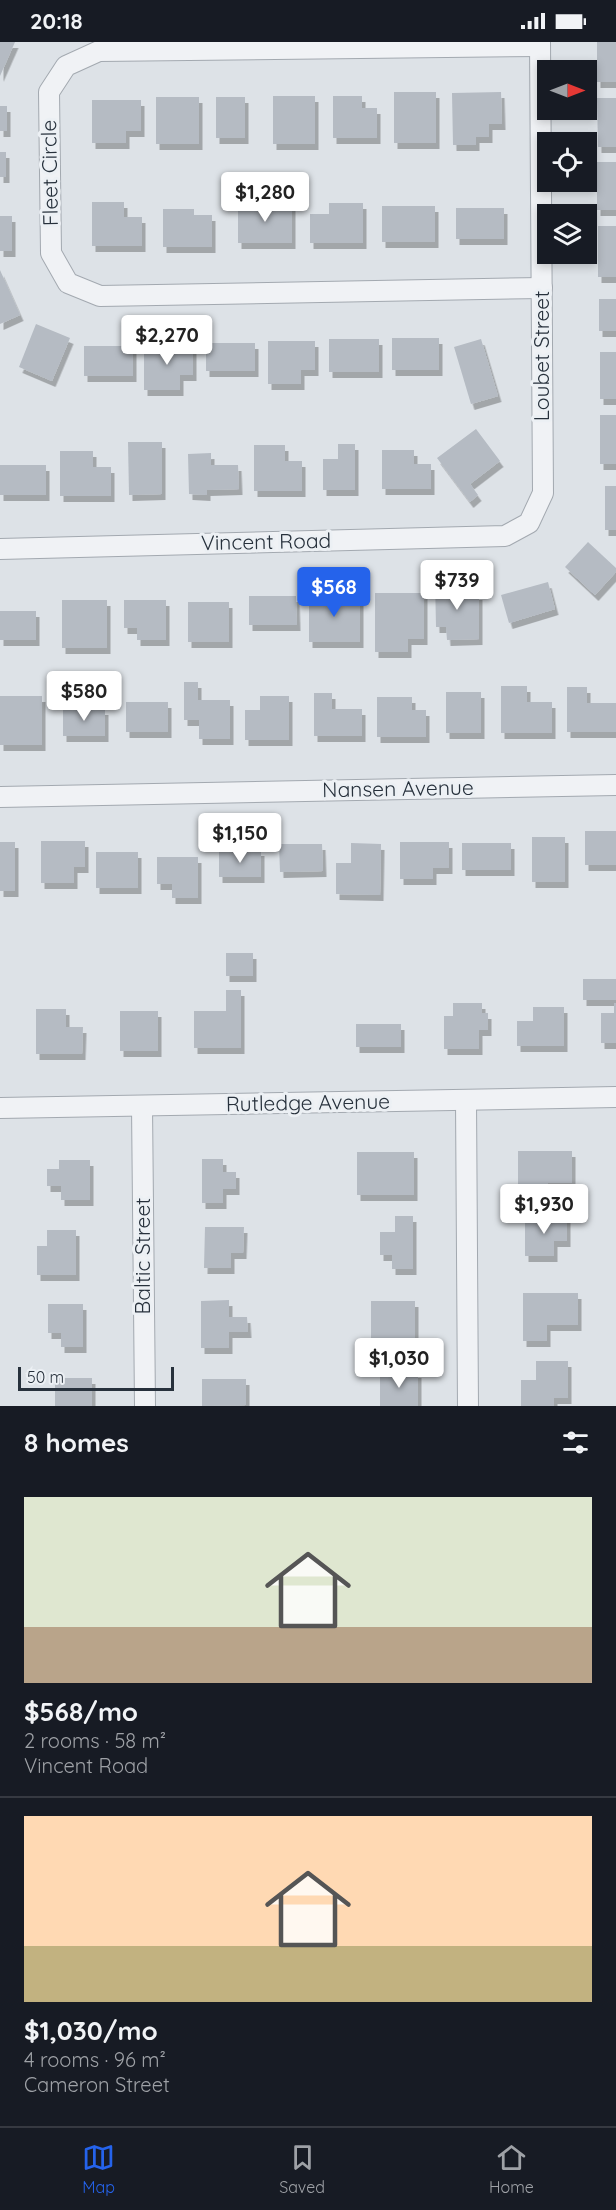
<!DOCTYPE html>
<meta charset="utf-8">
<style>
:root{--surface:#171b24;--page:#242831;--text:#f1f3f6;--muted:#9ea1a6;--line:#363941;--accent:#2563eb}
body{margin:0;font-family:Quicksand,sans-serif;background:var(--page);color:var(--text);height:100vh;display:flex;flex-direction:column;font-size:22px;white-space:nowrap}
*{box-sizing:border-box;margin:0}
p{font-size:20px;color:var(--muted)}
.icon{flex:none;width:33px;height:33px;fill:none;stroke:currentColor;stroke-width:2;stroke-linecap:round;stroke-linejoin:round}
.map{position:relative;height:1364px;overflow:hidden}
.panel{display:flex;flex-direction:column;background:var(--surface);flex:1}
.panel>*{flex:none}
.needle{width:39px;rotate:90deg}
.fabs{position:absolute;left:537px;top:18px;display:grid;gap:12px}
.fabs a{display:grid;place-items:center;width:60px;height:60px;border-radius:0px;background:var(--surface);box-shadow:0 3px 9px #0003;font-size:30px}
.scale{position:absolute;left:18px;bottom:15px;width:156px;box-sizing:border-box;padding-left:6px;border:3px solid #27313c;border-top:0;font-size:16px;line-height:21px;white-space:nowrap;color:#27313c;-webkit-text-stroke:4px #ecf0f4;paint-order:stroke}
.price{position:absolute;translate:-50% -51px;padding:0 14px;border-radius:6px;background:#fff;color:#222;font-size:20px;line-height:39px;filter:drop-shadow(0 2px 3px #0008)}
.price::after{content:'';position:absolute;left:50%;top:36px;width:18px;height:14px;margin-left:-9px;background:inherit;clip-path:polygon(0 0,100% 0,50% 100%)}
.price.on{background:var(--accent);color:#fff}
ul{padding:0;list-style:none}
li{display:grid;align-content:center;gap:12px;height:318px;padding:0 24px}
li+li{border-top:2px solid var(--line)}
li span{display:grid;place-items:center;height:186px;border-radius:0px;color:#555}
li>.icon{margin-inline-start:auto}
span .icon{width:108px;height:108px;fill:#fffc;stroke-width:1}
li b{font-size:26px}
h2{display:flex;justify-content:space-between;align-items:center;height:72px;padding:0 24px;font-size:26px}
.status{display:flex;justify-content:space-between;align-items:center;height:42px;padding:0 30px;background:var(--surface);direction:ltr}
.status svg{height:16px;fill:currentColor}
.tabs{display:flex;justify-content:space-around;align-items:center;height:84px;border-top:2px solid var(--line);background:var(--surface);font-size:16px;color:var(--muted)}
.tabs a{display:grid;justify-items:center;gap:3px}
.tabs .on{color:var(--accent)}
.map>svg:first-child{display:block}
.building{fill:#b5bbc3;filter:url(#shadow)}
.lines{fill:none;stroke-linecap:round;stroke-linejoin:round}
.street-casing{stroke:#a3a9b0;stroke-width:22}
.street{stroke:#f0f2f5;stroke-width:20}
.labels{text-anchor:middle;stroke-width:6;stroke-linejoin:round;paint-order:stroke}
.street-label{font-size:21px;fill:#27313c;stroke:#ecf0f4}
</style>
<div class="status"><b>20:18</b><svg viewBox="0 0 49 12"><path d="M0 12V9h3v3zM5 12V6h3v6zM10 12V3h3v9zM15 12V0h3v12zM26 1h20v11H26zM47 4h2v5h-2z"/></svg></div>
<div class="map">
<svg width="616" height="1364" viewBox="0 0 616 1364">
<defs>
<filter id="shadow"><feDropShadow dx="3.5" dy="6" stdDeviation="0" flood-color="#0004"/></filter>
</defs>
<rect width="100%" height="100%" fill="#dde2e7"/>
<g class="building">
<path d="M0 0H15L0 34Z"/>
<rect x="597" y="0" width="19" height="40"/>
<rect x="394" y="50" width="42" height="51"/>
<path d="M501 50 502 82H489V95H476V103H453L452 51Z"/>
<rect x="273" y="54" width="42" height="48"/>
<path d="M333 54H362V66H377V96H333Z"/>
<rect x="156" y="55" width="43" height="47"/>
<rect x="216" y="55" width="29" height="41"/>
<path d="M597 56H616V105H598Z"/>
<path d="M92 58H141V89H126V101H92Z"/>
<rect x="0" y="64" width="7" height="25"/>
<rect x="0" y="110" width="6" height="25"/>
<rect x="597" y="120" width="19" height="48"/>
<path d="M92 160H124V175H142V204H92Z"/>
<rect x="238" y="161" width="54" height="40"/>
<path d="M329 161H363V201H310V172H329Z"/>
<rect x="382" y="164" width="53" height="36"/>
<rect x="456" y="166" width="48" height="31"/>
<path d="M163 167H194V173H212V205H163Z"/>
<rect x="0" y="174" width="12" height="35"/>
<rect x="598" y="184" width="18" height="51"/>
<path d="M0 228 20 273 0 282Z"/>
<rect x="599" y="257" width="17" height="32"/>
<path d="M36 282 70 296 52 339 19 325Z"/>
<rect x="392" y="296" width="47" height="32"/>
<rect x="329" y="297" width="50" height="33"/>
<path d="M481 297 498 354 471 362 454 305Z"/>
<path d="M268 299H315V328H301V342H268Z"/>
<rect x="206" y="301" width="49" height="28"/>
<path d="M144 302H193V333H180V348H144Z"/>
<rect x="84" y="304" width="49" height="30"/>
<rect x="600" y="310" width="16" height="47"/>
<rect x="600" y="373" width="16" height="49"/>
<path d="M476 387 500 419 470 442 478 453 470 460 437 416Z"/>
<path d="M128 400H162V452L129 453Z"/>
<path d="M338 402H355V448H323V417H338Z"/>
<path d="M254 403H285V419H302V449H254Z"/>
<path d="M382 408H414V422H431V447H382Z"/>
<path d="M60 409H93V425H111V454H60Z"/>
<path d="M211 411V423H238L239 447 207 448V453L189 452 188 412Z"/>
<rect x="0" y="423" width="46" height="30"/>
<rect x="605" y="444" width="11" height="44"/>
<path d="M588 500 616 526V530L595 553 565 525Z"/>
<path d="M435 537H454V543H460V552H479V597L447 598 446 585H436Z"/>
<path d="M548 540 555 567 509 581 501 553Z"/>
<path d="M375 551H424V597H408V610H375Z"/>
<rect x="309" y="552" width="51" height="48"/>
<path d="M249 554H296L297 583H249Z"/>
<rect x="62" y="558" width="45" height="48"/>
<path d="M124 558H166V598H137V586H124Z"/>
<rect x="188" y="560" width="41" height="40"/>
<rect x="0" y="569" width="36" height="29"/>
<path d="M184 640H198V658H230V697H199V678H184Z"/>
<path d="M501 644H527V660H552V691H501Z"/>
<path d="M567 645H587V661H616V690H567Z"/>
<rect x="446" y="650" width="35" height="41"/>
<path d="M314 651H332V667H362V694H314Z"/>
<rect x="0" y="654" width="42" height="49"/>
<path d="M260 654H289V698H245V668H260Z"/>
<path d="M377 655H412V668H426V695H377Z"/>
<rect x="126" y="660" width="42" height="30"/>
<rect x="63" y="667" width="42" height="27"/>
<rect x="585" y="789" width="31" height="34"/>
<rect x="532" y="795" width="33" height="45"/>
<path d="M41 799H85V825H74V841H41Z"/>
<rect x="0" y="800" width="15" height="49"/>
<path d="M400 800H449V826H433V837H400Z"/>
<path d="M351 801 381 802 380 853 336 852V821H351Z"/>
<rect x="462" y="801" width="49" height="27"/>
<path d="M279 802H322L323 829 280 830Z"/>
<rect x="219" y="808" width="42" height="27"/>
<rect x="96" y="810" width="42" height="36"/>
<path d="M157 815H198V856H172V842H157Z"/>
<rect x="226" y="911" width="27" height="23"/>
<rect x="583" y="937" width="33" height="21"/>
<path d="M226 948H241V1006H194V969H226Z"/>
<path d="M453 961H482V971H488V988H479V1007H444V974H453Z"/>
<path d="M614 961H616V1001H601V971H614Z"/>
<path d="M533 965H564V1004H517V979H533Z"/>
<path d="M36 967H66V985H83L82 1012H36Z"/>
<rect x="120" y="969" width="38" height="40"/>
<rect x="356" y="982" width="45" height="23"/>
<path d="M518 1109H572V1141H548V1157H518Z"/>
<rect x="357" y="1110" width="57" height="43"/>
<path d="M202 1117H223V1130H236V1147H223V1161H202Z"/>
<path d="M59 1118H90V1158H61V1144H47V1127H59Z"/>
<path d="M395 1174H413V1227H392V1213H380V1190H395Z"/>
<path d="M525 1175H567V1199H554V1214H525Z"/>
<path d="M205 1185H244L243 1211H231V1226H204Z"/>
<path d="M47 1188H76V1233H37V1204H47Z"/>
<path d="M523 1251H578V1283H547V1299H523Z"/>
<path d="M229 1258V1275H247L248 1290H229V1306H201V1259Z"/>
<rect x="371" y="1259" width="44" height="40"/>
<path d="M48 1262H83V1305H61V1291H48Z"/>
<path d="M536 1319H568V1356H554V1364H521V1338H536Z"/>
<rect x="380" y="1330" width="38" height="34"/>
<rect x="55" y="1336" width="37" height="28"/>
<path d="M202 1337H246V1363L202 1364Z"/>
</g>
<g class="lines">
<defs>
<g id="street">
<path d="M540 4 99 9 66 24 49 50 51 211 68 241 100 254 542 246"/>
<path d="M0 507 505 494 529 481 543 451 540 0"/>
<path d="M0 755 616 743"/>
<path d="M466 1058 468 1364"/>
<path d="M142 1064 145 1364"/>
<path d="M0 1066 616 1055"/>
</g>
</defs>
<use href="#street" class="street-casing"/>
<use href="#street" class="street"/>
</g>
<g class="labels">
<g class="street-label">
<text transform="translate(50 131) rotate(-91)" y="7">Fleet Circle</text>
<text transform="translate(542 314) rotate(-90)" y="7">Loubet Street</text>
<text transform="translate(266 500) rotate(-1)" y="7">Vincent Road</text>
<text transform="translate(398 747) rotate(-1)" y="7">Nansen Avenue</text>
<text transform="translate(308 1061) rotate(-1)" y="7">Rutledge Avenue</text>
<text transform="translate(143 1214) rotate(-90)" y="7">Baltic Street</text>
</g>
</g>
</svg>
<div class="fabs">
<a><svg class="needle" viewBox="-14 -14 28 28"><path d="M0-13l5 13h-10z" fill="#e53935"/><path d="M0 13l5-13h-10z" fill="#9ea1a6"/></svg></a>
<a><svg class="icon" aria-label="locate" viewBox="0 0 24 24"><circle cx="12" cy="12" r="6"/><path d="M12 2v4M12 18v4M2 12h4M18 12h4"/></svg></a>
<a><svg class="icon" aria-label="layers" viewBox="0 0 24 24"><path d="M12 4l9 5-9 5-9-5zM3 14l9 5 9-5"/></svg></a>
</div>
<div class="scale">50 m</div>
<b class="price" style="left:265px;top:181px">$1,280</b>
<b class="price" style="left:167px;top:324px">$2,270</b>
<b class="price" style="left:457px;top:569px">$739</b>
<b class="price on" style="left:334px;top:576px">$568</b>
<b class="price" style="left:84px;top:680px">$580</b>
<b class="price" style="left:240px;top:822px">$1,150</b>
<b class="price" style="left:544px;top:1193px">$1,930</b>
<b class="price" style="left:399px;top:1347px">$1,030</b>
</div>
<section class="panel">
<h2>8 homes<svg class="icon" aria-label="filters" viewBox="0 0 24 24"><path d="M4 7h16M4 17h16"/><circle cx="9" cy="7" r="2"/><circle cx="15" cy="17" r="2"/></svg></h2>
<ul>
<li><span style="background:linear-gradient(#dfe7d0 70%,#b9a48a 0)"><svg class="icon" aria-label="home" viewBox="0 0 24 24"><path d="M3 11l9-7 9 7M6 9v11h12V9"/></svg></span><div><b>$568/mo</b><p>2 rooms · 58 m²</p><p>Vincent Road</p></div></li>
<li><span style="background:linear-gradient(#ffd9b3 70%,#c2b280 0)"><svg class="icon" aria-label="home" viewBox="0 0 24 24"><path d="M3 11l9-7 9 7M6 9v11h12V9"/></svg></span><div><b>$1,030/mo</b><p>4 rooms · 96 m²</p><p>Cameron Street</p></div></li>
</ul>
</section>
<nav class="tabs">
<a class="on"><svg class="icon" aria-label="map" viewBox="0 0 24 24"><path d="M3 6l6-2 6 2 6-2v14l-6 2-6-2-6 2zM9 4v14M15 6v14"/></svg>Map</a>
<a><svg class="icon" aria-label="saved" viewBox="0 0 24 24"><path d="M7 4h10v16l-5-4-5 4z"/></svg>Saved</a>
<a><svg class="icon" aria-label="home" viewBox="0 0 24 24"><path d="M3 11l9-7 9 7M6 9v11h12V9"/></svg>Home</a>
</nav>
